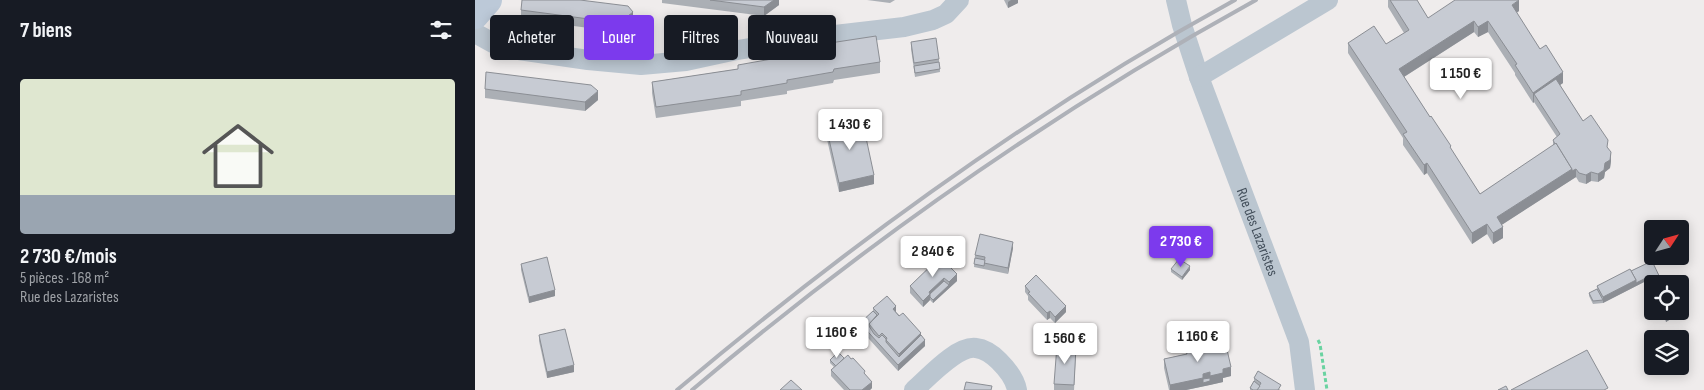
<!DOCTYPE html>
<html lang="fr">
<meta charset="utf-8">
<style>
:root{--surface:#171b24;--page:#242831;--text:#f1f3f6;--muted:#9ea1a6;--accent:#7c3aed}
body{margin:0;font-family:"Sofia Sans Condensed",sans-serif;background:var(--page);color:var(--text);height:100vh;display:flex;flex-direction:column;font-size:19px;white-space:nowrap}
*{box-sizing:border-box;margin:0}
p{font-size:16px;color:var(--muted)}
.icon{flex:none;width:28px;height:28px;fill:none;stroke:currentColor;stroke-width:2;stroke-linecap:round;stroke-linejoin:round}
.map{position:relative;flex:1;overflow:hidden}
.sheet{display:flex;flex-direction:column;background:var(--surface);width:475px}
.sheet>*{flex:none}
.top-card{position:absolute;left:15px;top:15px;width:475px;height:45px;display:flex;gap:10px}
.needle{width:32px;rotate:54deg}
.tools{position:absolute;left:1169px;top:220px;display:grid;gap:10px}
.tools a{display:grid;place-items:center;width:45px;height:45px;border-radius:5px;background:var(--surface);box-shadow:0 2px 12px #0003;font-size:25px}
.price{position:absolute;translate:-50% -42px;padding:0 11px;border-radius:5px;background:#fff;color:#222;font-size:16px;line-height:32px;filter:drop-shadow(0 1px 2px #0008)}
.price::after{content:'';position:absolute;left:50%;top:30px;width:15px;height:11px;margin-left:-8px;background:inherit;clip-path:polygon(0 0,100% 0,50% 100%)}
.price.active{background:var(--accent);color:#fff}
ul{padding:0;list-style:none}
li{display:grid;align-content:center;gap:10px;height:265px;padding:0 20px}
li span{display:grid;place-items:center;height:155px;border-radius:5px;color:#555}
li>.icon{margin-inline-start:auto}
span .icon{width:90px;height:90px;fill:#fffc;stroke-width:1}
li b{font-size:21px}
h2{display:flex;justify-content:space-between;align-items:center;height:60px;padding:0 20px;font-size:21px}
.pill{padding:0 18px;border-radius:5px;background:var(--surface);box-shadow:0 2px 12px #0003;font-size:18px;line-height:45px}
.pill.active{background:var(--accent);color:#fff}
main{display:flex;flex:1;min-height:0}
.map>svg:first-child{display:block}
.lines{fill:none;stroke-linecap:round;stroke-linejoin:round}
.path{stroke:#6ad3a1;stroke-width:3;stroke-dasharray:4 2.5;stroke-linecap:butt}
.street{stroke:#bbc6d0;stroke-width:20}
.secondary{stroke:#bcc9d8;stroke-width:28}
.rail{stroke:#aeb1b8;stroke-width:4}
.wall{fill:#abafb5;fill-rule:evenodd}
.shaded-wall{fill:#8b8e94}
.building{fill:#c7cbd3;stroke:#8b8e94}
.labels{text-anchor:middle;stroke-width:4;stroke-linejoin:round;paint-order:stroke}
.street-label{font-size:15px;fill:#434f5b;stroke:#fff}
</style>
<main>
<section class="sheet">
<h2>7 biens<svg class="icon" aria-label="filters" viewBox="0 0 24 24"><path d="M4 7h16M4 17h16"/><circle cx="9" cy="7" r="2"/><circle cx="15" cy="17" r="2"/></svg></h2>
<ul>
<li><span style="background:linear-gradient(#dfe7d0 75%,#9aa5b1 0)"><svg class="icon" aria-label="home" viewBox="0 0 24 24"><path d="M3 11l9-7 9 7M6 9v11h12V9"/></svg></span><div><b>2 730 €/mois</b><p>5 pièces · 168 m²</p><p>Rue des Lazaristes</p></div></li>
</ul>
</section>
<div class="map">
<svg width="1229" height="390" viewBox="0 0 1229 390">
<rect width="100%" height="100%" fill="#efecec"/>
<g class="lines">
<path class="path" d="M843 340 845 344 852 390"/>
<g class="street">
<path id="s1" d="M701 0 707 25 724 77 824 342 830 390"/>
<path d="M0 33 18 43 37 49 113 60 166 65 211 61 257 51 334 38 429 27 458 20 471 14 484 0"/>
<path d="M724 77 853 0"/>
<path d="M439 390C453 378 482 345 501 348 510 349 518 355 524 361 532 369 540 379 542 390"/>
</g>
<path class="secondary" d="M0 15 13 0"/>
<g class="rail">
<path d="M202 390C375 244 561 109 760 0"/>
<path d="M217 390C392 242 581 110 781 0"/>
</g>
</g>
<g class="wall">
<path d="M187 0H304V5L289 16 187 3Z"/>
<path d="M392 0H420L415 3Z"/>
<path d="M529 0H543V3L533 8Z"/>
<path d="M913 0H942L953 18 1044 11 1041 13 1088 83 1085 85 1108 121 1133 148 1136 161 1135 168 1130 172 1129 178 1123 182 1116 181 1111 184 1104 182 1101 177 1026 225 1028 238 1018 244 1012 234 997 244 952 173 949 175 928 145V138L873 53V43L911 44 929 33 913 7ZM999 32 1003 37 1013 32 1040 73V75L1058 103 1059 102 1082 137 1078 140V146L1005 194 929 77Z"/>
<path d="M46 10 158 20 144 32 46 19Z"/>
<path d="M436 42 464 59 465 72 440 77 436 49Z"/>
<path d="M355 47 405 62V73L359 80 358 83 312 91V94L266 101V106L181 118 177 93V82L263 69 308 57Z"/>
<path d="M10 89 123 100 110 111 10 98Z"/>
<path d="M351 126 399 184 364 192 351 135Z"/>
<path d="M538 248 533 274 499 267 500 255Z"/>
<path d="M465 257 482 281 458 303 455 300 448 307 435 293V286Z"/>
<path d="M1177 261 1178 295 1171 281 1128 303 1118 304 1114 296V293L1122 289V286L1156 271Z"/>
<path d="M46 264 80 296 54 303 46 270Z"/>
<path d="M696 269 715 270 707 280 696 272Z"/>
<path d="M550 286 591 312 580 323 575 318 572 320 553 300V296L550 292Z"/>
<path d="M398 308 421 312 446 336 450 346 423 371 385 329V323L398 311Z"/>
<path d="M1186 311H1202V315L1191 322Z"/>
<path d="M64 335 99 372 72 378 64 341Z"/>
<path d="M731 342 756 376 748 378V382L711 390H694L689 368V359L711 354V349L731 345Z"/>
<path d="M601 353 599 390H579V384Z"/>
<path d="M369 358 390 375 397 388 395 390H369L356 376V370L359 367 355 363V360Z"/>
<path d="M779 378 806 390H775V388L779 381Z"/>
</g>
<g class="shaded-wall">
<path d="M299 0H304V5L289 16V7Z"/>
<path d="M536 0H543V3L533 8V2Z"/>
<path d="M1044 0V11L1037 16V5Z"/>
<path d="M158 12V20L144 32V23Z"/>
<path d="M999 21V32L924 80V69Z"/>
<path d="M1013 21V32L1003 37V27Z"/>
<path d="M1088 72V83L1063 100 1059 94V102L1058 103V93Z"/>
<path d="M123 91V100L110 111V102Z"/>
<path d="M1136 152V161L1135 168 1130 172 1129 178 1123 182V174Z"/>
<path d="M952 163V173L949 175V165Z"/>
<path d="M1097 169H1101V177L1022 228V217Z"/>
<path d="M1116 172V181L1111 184V175Z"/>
<path d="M399 175V184L364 192V183Z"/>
<path d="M1012 224V234L997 244V233Z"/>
<path d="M1028 227V238L1018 244V233Z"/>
<path d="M538 242V248L533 274V268Z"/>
<path d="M715 266V270L707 280V277Z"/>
<path d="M482 274V281L458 303V300L474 285V282Z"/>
<path d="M469 278V284L455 296V300L448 307V301L454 292Z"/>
<path d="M1171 278V281L1128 303V297L1161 280Z"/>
<path d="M80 290V296L54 303V297Z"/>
<path d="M421 306V315L418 309Z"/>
<path d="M591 306V312L580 323V317Z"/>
<path d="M575 311V318L572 320V313Z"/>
<path d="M1202 312V315L1191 322V318Z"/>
<path d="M446 333V342L424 363V354Z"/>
<path d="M450 340V346L423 371V365Z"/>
<path d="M99 365V372L72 378V372Z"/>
<path d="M756 367V376L748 378V382L735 385V376L748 369Z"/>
<path d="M735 372V385L711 390H695V385Z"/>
<path d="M397 382V388L395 390H387Z"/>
</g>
<g class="building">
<path d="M47 0H105L153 6 158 12 144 23 46 10Z"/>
<path d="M235 0H299L289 7Z"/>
<path d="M915 0H942L953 18 980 0H1044L1037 5 1065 49 1071 45 1088 72 1058 93 1040 65 1042 64 1013 21 1003 27 999 21 924 69 955 117 956 116 976 146 975 147 1005 194 1081 143 1097 169 1022 217 1028 227 1018 233 1012 224 997 233 952 163 949 165 928 134 932 132 873 43 899 26 911 44 934 30Z"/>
<path d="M401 36 405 62 359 69 358 72 312 80V83L266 91V95L181 107 177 82 263 69V65L308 57 310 55 355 47V43Z"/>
<path d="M461 38 464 59 439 63 436 42Z"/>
<path d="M464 62 465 69 440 73 439 66Z"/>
<path d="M11 72 116 85 123 91 110 102 10 89Z"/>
<path d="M1081 79 1108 121 1116 115 1133 140 1132 147 1136 152 1135 160 1130 163 1129 170 1123 174 1116 172 1111 175 1104 173 1101 169 1097 171V169L1081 143 1080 144 1078 140 1085 134 1059 94Z"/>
<path d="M387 119 399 175 364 183 351 126Z"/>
<path d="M505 234 538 242 533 268 509 263 510 257 500 255Z"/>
<path d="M72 257 80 290 54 297 46 264Z"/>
<path d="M465 257 482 274 474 282 469 278 454 292 455 294 448 301 435 286Z"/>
<path d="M500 258 510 260 509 266 499 264Z"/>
<path d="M704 259 715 266 707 277 696 269Z"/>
<path d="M1177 261 1188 284H1178V292L1171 278 1161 283V280L1156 271Z"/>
<path d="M1155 269 1161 280 1128 297 1122 286Z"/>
<path d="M561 275 591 306 580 317 575 311 572 313 553 293 555 292 550 286Z"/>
<path d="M469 281 474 285 458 300 455 297V294Z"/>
<path d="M1122 289 1128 300 1118 301 1114 293Z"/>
<path d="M412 296 421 306 418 309 424 316 428 313 446 333 424 354 411 340 412 338 407 333 404 336 394 324 404 314 398 308Z"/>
<path d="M398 311 402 315 394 324V326L399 334 404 338 407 335 411 339V342L424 357 446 335 450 340 423 365 385 323Z"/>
<path d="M1187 311H1202V312L1191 318Z"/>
<path d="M90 329 99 365 72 372 64 335Z"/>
<path d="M749 338 750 341 731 345V342Z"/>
<path d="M750 341 756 367 748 369V373L735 376V372L728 374V378L695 385 689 359 712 354 711 349Z"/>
<path d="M582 345 601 347 599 385 579 384Z"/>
<path d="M1112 350 1133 388 1129 390H1036Z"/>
<path d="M363 352 369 358 361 366 355 360Z"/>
<path d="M373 355 376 359 378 358 390 371 389 373 397 382 387 390H375L356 370Z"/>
<path d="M783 371 806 385 803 390H782L786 383 779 378Z"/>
<path d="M735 378V381L728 383V379Z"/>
<path d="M316 380 327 390H305Z"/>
<path d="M779 381 785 386 782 390H778L775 388Z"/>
<path d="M491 382 517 386 516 390H489Z"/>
<path d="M1031 386 1033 390H1023Z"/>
</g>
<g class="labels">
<g class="street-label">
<text dy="5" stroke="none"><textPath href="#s1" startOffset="246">Rue des Lazaristes</textPath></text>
</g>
</g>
</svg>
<div class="tools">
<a><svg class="needle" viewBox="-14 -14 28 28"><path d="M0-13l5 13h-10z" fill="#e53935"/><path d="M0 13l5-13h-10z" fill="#9ea1a6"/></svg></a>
<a><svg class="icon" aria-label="locate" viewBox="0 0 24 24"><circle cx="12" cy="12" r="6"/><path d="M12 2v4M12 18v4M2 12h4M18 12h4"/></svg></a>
<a><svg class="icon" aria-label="layers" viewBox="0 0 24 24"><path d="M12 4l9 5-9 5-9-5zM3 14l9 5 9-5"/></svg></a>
</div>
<b class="price" style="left:986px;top:100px">1 150 €</b>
<b class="price" style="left:375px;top:151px">1 430 €</b>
<b class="price active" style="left:706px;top:268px">2 730 €</b>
<b class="price" style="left:458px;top:278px">2 840 €</b>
<b class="price" style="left:362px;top:359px">1 160 €</b>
<b class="price" style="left:723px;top:363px">1 160 €</b>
<b class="price" style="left:590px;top:365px">1 560 €</b>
<div class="top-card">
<a class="pill">Acheter</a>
<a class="pill active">Louer</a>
<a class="pill">Filtres</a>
<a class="pill">Nouveau</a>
</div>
</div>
</main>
